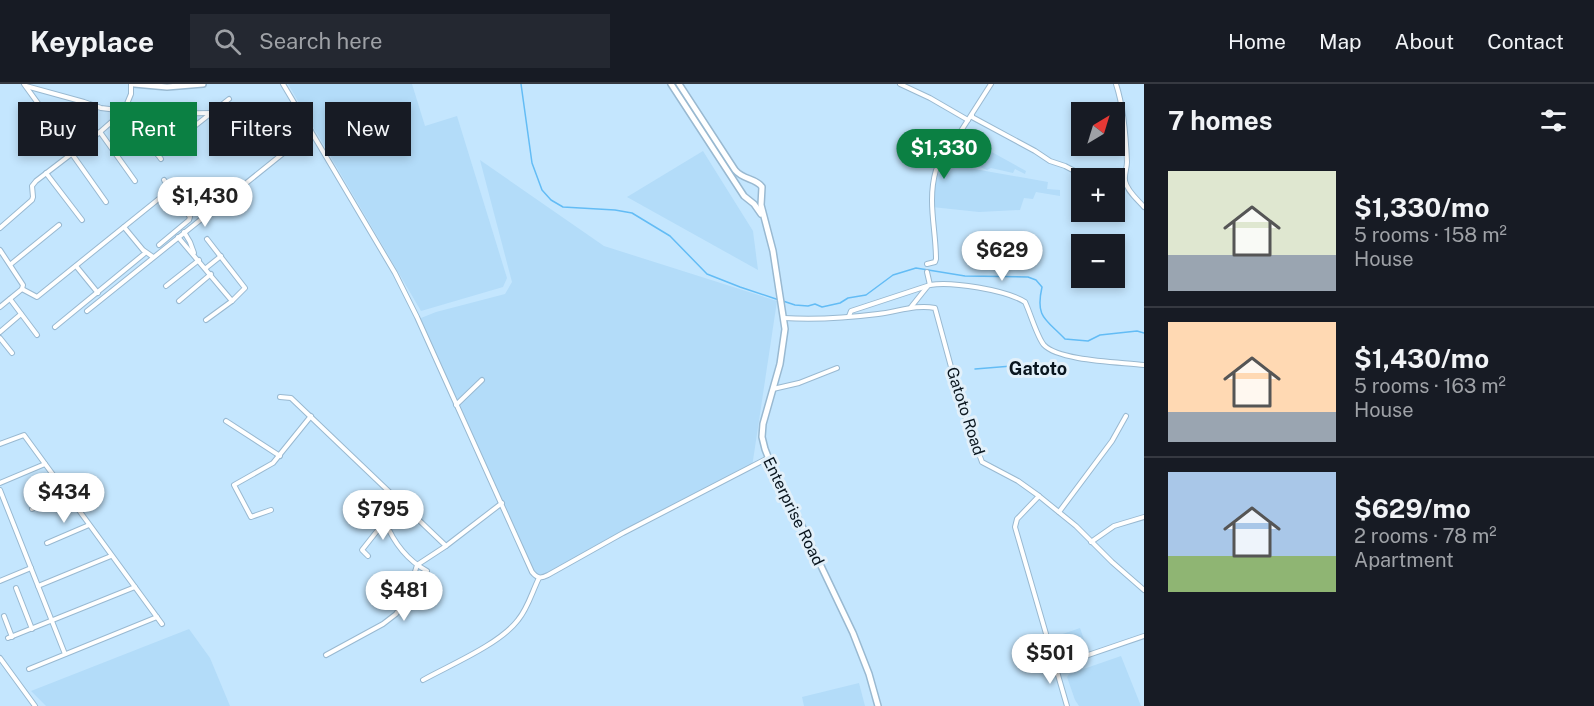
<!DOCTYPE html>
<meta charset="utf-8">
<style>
:root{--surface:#171b24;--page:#242831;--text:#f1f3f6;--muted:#9ea1a6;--line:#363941;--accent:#0b8043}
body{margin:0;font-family:"Public Sans",sans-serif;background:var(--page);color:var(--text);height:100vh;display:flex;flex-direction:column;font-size:22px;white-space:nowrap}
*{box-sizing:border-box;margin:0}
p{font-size:20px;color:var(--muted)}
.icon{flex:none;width:33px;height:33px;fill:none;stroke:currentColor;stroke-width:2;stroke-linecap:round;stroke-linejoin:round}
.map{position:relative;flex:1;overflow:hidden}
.details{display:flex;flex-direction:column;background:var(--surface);width:450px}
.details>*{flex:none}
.top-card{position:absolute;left:18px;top:18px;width:570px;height:54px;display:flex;gap:12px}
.needle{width:39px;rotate:38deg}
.controls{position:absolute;left:1071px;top:18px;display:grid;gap:12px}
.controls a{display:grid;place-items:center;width:54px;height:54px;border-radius:0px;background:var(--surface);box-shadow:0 3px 9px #0003;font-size:30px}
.price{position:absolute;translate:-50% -51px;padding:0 14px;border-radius:21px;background:#fff;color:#222;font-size:20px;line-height:39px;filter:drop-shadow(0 2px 3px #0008)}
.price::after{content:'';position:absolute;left:50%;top:36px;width:18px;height:14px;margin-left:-9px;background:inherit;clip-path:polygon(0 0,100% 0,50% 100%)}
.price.on{background:var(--accent);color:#fff}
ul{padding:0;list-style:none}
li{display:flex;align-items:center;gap:18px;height:150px;padding:0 24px}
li+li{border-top:2px solid var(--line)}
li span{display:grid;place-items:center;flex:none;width:168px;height:120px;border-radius:0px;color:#555}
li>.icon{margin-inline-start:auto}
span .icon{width:72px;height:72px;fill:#fffc;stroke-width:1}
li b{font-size:26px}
h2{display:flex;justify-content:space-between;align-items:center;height:72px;padding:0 24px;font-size:26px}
.tag{padding:0 21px;border-radius:0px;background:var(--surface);box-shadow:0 3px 9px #0003;font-size:21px;line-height:54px}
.tag.on{background:var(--accent);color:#fff}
header{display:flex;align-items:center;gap:36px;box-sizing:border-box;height:84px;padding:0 30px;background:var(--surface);border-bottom:2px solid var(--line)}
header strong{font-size:28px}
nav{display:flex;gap:33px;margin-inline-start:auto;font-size:21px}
.search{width:420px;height:54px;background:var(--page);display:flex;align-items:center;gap:15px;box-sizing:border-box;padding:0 21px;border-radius:0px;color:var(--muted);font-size:22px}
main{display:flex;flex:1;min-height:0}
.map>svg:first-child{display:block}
.built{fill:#b3dcf9}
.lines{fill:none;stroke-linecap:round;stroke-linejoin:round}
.stream{stroke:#63bcf5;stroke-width:1.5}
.minor-casing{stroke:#99b9d1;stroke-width:6}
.secondary-casing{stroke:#99b9d1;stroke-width:8}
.minor{stroke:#fff;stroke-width:4}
.secondary{stroke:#fff;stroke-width:5}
.labels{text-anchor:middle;stroke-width:6;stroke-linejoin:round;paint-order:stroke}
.street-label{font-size:16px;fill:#0a161f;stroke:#e2f0fa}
.neighbourhood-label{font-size:18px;font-weight:bold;fill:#0a161f;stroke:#e2f0fa}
</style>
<header>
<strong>Keyplace</strong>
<div class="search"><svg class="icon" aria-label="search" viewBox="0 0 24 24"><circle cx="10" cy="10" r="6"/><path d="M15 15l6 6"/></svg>Search here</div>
<nav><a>Home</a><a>Map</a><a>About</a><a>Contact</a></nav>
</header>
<main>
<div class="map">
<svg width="1144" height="622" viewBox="0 0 1144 622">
<rect width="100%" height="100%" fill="#c4e6fe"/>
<g class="built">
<path d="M288 0H412L425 42 457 32 507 194 503 203 421 227Z"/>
<path d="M961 51 1026 87 1025 90 1015 85 1013 89 991 84 987 86 961 74 958 69 957 58Z"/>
<path d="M703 67 753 147 758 186 627 113Z"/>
<path d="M480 76 604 162 777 217 752 383 543 495H538L533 490 416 236 436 228 505 210 512 198Z"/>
<path d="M946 80 1048 98 1047 105 1060 106V112L1036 108 1033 115 1024 114 1020 126 979 128 932 123 936 93Z"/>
<path d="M1080 544 1089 570 1066 578 1061 575 1054 553Z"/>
<path d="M189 545 210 574 230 622H46L31 607Z"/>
<path d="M1121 572 1141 622H1079L1075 616 1067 593 1069 590Z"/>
<path d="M859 599 865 622H804L802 613Z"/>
</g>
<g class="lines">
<g class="stream">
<path d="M521 0 532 79 542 106 551 116 563 123 615 126 632 129 670 152 707 190 740 203 779 216"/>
<path d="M783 217 795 221 808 222 815 220 822 223 840 219 848 214 866 211 893 191 916 184 965 192 1028 193 1036 196 1042 203C1035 234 1046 235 1065 255L1088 257 1100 251 1137 247 1144 249"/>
<path d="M975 285 1036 280"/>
</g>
<defs>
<g id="minor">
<path d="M24 0 45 29"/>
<path d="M283 0 395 189 417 233 532 488C537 494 540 495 548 491L623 449 768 374"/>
<path d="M900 0 930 14 968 36"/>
<path d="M1116 0C1124 24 1126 53 1127 78 1127 84 1124 91 1125 97 1127 107 1138 116 1144 123"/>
<path d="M26 2 84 18 101 24 150 30 211 29"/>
<path d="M972 31V33L1035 67 1050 77 1065 82 1088 94"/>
<path d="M138 44 161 75"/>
<path d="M100 48 135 97"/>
<path d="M72 70 106 118"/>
<path d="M158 71 229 15"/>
<path d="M46 89 82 136"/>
<path d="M1114 102 1125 96"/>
<path d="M124 143 143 166 153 173"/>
<path d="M0 144 32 116 33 113 32 102 36 97 100 48 124 27 131 10V0"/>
<path d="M184 148 190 158 194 169"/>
<path d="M178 153 232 217"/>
<path d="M159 161 189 136 190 133 164 96"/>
<path d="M0 166 23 201 22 205 0 223"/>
<path d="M11 180 59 141"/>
<path d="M927 180 935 178 936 175C936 145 927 117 936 86L991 0"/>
<path d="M76 182 98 209"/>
<path d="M206 184 221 172"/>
<path d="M927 188 930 201"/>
<path d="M166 202 199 176"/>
<path d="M22 205 37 213 171 105"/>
<path d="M10 215 37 251"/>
<path d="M179 217 211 190"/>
<path d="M911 223 927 203"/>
<path d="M87 227 311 47"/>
<path d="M849 232 851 227 930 201C951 197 1006 206 1025 218 1030 228 1037 253 1044 261 1059 277 1121 278 1144 281"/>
<path d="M784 234C816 236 846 234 878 230 897 228 916 220 935 224L963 327 982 378 1018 397 1039 412 1076 442 1112 478 1144 506"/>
<path d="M206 236 232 217 245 204 207 155"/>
<path d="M55 243 144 170"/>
<path d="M0 248 21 230"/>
<path d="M0 254 12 269"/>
<path d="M773 305 799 299 837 284"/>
<path d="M280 313 291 314 446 462 502 419"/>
<path d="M456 321 482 296"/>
<path d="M226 337 280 372"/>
<path d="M0 360 24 351 162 540"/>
<path d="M0 399 45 380"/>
<path d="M0 406 65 570"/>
<path d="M1039 412 1017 435 1015 443 1067 622"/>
<path d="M397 416 386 430 385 437C393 457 407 476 427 487"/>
<path d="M32 425 67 411"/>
<path d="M271 426 251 433 234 401 273 379 311 332"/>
<path d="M1059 428 1112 357 1126 332"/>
<path d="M1091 458 1114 442 1144 433"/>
<path d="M47 459 89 441"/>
<path d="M368 472 362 466 385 437"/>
<path d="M0 497 31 484"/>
<path d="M38 502 111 472"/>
<path d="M16 504 32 545"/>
<path d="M4 532 12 553"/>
<path d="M8 554 135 503"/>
<path d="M326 571 383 540 396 530 407 514 417 481 446 462"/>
<path d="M0 574 35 622"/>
<path d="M1056 582 1144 552"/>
<path d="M29 585 157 533"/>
<path d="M423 596C450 581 500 560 518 536 528 524 532 508 539 494"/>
</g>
<g id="secondary">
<path d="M134 0 167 3 203 0"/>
<path d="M671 0 744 112 754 120 761 130"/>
<path d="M679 0 735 86C743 96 756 94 762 103L761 121 773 167 785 245 780 280 763 340 762 353 765 365 774 388 801 440 853 549 869 590 878 622"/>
</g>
</defs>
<use href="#minor" class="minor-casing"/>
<use href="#secondary" class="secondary-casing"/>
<use href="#minor" class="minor"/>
<use href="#secondary" class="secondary"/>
</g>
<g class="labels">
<g class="street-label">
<text transform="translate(966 327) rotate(72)" y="6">Gatoto Road</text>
<text transform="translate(794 427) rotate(64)" y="6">Enterprise Road</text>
</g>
<g class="neighbourhood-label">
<text x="1038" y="291">Gatoto</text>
</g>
</g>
</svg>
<div class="controls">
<a><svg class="needle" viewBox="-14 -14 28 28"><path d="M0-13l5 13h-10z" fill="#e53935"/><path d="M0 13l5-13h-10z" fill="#9ea1a6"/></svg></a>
<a>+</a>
<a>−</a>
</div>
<b class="price on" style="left:944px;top:96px">$1,330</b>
<b class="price" style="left:205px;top:144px">$1,430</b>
<b class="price" style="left:1002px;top:198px">$629</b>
<b class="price" style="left:64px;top:440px">$434</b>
<b class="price" style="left:383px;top:457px">$795</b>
<b class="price" style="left:404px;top:538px">$481</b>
<b class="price" style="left:1050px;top:601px">$501</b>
<div class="top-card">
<a class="tag">Buy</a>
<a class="tag on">Rent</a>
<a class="tag">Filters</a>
<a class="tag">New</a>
</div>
</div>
<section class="details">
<h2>7 homes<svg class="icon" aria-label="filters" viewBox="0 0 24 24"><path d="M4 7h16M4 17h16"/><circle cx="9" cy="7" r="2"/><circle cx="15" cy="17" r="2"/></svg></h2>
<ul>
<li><span style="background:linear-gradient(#dfe7d0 70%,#9aa5b1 0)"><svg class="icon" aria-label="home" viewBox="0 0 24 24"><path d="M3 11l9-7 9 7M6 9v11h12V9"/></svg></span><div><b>$1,330/mo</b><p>5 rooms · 158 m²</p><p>House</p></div></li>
<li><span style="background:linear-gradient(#ffd9b3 75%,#9aa5b1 0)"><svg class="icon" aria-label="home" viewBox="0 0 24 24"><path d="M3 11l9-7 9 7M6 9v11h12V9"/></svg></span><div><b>$1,430/mo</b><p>5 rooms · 163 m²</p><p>House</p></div></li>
<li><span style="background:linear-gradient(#a9c7e8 70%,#8fb573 0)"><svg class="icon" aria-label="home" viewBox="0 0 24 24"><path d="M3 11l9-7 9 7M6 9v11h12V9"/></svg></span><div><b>$629/mo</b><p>2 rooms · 78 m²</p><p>Apartment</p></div></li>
</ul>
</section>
</main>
